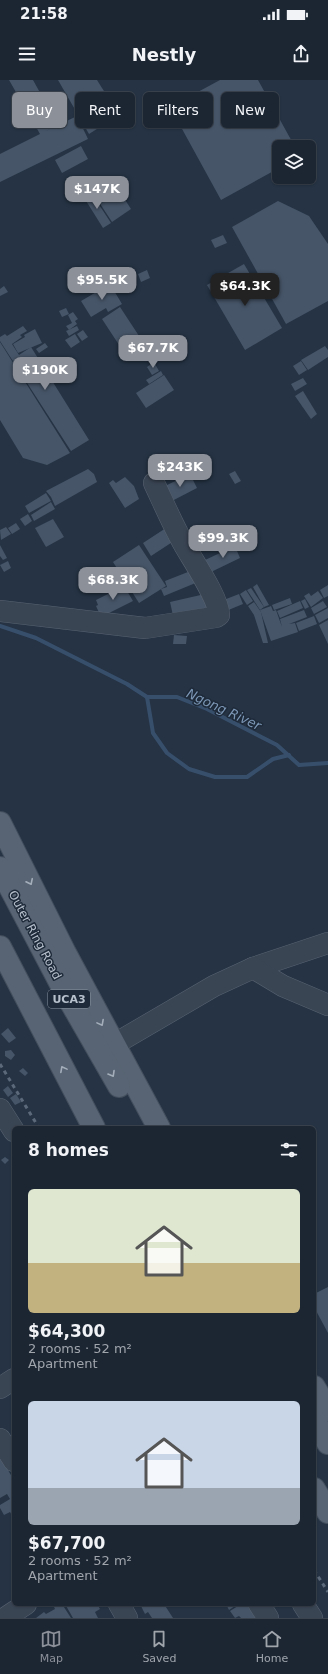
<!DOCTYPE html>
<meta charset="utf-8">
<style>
:root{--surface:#1c2633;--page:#252e3b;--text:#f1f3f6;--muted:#a0a5ac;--line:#3a434e;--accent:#8c9099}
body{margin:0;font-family:"DejaVu Sans",sans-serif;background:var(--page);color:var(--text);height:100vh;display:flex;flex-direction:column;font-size:15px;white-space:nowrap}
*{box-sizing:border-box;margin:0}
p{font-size:13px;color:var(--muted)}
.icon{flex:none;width:22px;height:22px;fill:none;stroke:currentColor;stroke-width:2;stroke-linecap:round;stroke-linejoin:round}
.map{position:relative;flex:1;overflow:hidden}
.side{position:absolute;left:12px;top:1046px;width:304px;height:480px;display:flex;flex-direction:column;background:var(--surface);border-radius:6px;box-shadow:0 1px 3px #0004,0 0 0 1px var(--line)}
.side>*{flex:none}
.guide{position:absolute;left:12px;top:12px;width:304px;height:36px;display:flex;gap:8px}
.tools{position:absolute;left:272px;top:60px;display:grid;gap:8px}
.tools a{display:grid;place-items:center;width:44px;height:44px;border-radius:6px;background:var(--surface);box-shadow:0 1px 3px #0004,0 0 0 1px var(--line);font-size:20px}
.price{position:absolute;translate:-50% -34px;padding:0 9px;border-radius:8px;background:var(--accent);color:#fff;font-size:13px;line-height:26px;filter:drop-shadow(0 1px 2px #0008)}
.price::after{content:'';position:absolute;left:50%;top:24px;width:12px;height:9px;margin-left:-6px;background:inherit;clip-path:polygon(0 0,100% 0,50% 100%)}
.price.selected{background:#222;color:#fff}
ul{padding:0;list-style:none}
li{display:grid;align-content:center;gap:8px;height:212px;padding:0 16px}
li span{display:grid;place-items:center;height:124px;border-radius:6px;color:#555}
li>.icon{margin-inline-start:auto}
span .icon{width:72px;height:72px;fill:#fffc;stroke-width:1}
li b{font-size:17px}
h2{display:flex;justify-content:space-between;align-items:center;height:48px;padding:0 16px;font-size:17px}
.pill{padding:0 14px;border-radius:6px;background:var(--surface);box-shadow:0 1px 3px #0004,0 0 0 1px var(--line);font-size:14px;line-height:36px}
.pill.selected{background:var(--accent);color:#fff}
.status{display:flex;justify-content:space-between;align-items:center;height:28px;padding:0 20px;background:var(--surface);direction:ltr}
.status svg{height:11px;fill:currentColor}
header{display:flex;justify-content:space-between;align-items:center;height:52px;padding:0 16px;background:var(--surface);font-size:18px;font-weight:600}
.tab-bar{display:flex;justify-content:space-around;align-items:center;height:56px;border-top:1px solid var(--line);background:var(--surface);font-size:11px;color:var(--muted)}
.tab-bar a{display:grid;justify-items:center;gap:2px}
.tab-bar .selected{color:var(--accent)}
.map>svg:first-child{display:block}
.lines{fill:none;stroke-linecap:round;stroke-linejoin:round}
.stream{stroke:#384f6c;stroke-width:4}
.building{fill:#465568}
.minor-casing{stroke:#586371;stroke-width:22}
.major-casing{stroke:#434e5d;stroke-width:24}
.minor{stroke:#3a4554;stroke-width:21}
.major{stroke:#586473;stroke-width:22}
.rail{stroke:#5b697b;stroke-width:3;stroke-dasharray:4 4;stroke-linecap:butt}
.oneway{stroke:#a4aebb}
.labels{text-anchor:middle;stroke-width:3;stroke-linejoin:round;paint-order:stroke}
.shield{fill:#1e2a39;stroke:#8993a1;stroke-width:1}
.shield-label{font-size:11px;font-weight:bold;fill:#b7c0cd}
.street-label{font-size:12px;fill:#b7c0cd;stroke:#1e2a39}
.water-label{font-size:13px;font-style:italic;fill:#7c97b6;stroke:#1e2a39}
</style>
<div class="status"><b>21:58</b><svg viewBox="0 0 49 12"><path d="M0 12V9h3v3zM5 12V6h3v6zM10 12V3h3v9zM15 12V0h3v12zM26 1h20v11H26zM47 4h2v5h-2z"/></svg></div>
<header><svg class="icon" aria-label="menu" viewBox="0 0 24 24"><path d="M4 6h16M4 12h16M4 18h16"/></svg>Nestly<svg class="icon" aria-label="share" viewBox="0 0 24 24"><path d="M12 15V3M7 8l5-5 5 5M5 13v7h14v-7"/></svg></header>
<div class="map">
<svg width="328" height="1538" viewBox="0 0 328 1538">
<rect width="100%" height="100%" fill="#253344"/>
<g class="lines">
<g class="stream">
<path d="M0 546 36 558 127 604 147 617H177L207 629 277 665 299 685 328 683"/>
<path d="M147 617 153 653 167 673 189 689 215 697H247L273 679 289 675"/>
</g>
</g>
<g class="building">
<path d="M9 0H33L58 45 44 52 77 36 88 59 0 102V74L40 54Z"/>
<path d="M58 0H97L119 35 89 54Z"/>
<path d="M220 0H258L295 67H279V88L221 120 170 27Z"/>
<path d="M164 28 171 40 165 44 158 32Z"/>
<path d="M157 31 160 39 150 43 146 36Z"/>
<path d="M81 66 88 79 62 93 55 80Z"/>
<path d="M111 98 131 129 112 142 91 110Z"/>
<path d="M90 111 111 143 103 148 83 116Z"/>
<path d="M278 121 309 136 328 164V221L286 244 232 147Z"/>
<path d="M223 155 227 163 215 168 211 160Z"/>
<path d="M244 184 282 248 245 270 207 205Z"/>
<path d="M147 190 150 198 141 202 138 194Z"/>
<path d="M110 204 122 224 108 232 106 228 91 237 81 221Z"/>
<path d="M4 206 8 212 0 216V209Z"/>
<path d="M120 227 141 259 123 271 102 239Z"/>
<path d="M66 228 69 234 62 237 59 231Z"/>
<path d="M73 232 78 239 75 241 77 244 69 250 66 246 72 243 68 235Z"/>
<path d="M23 246 27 251 20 255 22 257 12 264 19 275 31 267 89 360 71 371 0 261V257L5 254 7 256Z"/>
<path d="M77 246 79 250 69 256 66 251Z"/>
<path d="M35 249 42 263 18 273 13 264 25 257 24 255Z"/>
<path d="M83 250 88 257 82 261 77 254Z"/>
<path d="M75 254 80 262 71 268 65 260Z"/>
<path d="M149 256 163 278 155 283 142 260Z"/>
<path d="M0 262 70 373 47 385 23 378 0 340Z"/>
<path d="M45 263 48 267 39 273 36 269Z"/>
<path d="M325 266 328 270V277L308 290 301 280Z"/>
<path d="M301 281 307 290 299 295 293 286Z"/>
<path d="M154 282 159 291 152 295 147 287Z"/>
<path d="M161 291 163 295 149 304 146 300Z"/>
<path d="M164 295 174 310 146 328 136 313Z"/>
<path d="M303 298 307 304 295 311 291 304Z"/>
<path d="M303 311 317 334 311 339 295 316Z"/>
<path d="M88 389 94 394 97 402 55 426 51 417 46 411Z"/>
<path d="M235 391 241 401 235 404 229 394Z"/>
<path d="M190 394 197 408 170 422 163 410 167 405Z"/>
<path d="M125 397 134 406 139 419 125 428 109 403 113 400 116 403Z"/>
<path d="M46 413 51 421 29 433 25 426Z"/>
<path d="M51 422 55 429 34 441 31 435Z"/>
<path d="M28 434 32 441 25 446 20 439Z"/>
<path d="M53 439 64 457 46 467 35 448Z"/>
<path d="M16 443 20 449 12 454 8 448Z"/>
<path d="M169 446 177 459 151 476 143 463Z"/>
<path d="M6 447 11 454 1 460 0 450Z"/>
<path d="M0 465 7 478 3 480 0 476Z"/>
<path d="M139 465 166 506 139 523 113 482Z"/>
<path d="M235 466 240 478 211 492 205 480Z"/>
<path d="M8 481 11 488 4 492 0 485Z"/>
<path d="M193 490 198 502 164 516 161 509 167 507 165 501Z"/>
<path d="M257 504 269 525 264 527 253 507Z"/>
<path d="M328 505V516L324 518 320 510Z"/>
<path d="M124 506 133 521 101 537 96 526 98 525 96 520Z"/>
<path d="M251 508 264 527 260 530 247 510Z"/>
<path d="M246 510 253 521 247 525 240 514Z"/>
<path d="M318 511 323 518 311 527 304 516 309 513 311 516Z"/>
<path d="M205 514 210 531 174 540 170 522Z"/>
<path d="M239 514 243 524 226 531 221 521Z"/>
<path d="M290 518 292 524 274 530 272 525Z"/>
<path d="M305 519 309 527 305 529 301 521Z"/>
<path d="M300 521 303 528 280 538 277 531Z"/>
<path d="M323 521 327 527 314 534 311 528Z"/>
<path d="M254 522 261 532 268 563H263L254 535 248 526Z"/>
<path d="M271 526 273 531 276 530 282 547 280 539 304 530 307 537 289 544 295 543 298 552 271 561 260 530Z"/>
<path d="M328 528V538L319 543 315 535Z"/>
<path d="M314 536 317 544 299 551 296 543Z"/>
<path d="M328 540V564L319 545Z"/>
<path d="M174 555 187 556 186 564H173Z"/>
<path d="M8 948 16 958 9 963 1 954Z"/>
<path d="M11 970 15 975 11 980 5 976V971Z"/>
<path d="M23 988 28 993 25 996 19 991Z"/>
<path d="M8 1006 13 1013 8 1017 3 1010Z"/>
<path d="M16 1014 21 1022 15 1025 10 1018Z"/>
<path d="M5 1077 9 1080 5 1084 1 1080Z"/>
<path d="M328 1207V1253L314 1227V1214Z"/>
<path d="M0 1377 14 1400V1439L10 1432 4 1435 0 1428V1425L10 1419 7 1414 0 1418Z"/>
<path d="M59 1524H62L71 1538H36L44 1532 46 1534 55 1529 54 1527Z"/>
<path d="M65 1524H97L100 1529 95 1532 98 1538H73Z"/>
<path d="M144 1524H164L173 1538H152L148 1532 145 1534 141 1526Z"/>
<path d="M226 1524H238L229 1530Z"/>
<path d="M241 1524H256L266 1538H241L239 1536 235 1538 230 1531Z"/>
</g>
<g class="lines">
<defs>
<g id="minor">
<path d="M0 531 145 548 216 537 219 535C219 518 191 478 182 461 172 443 163 422 154 403"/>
<path d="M253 888 328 863"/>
<path d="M113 965 214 906 253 888 283 906 328 925"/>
<path d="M0 1029 14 1051"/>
<path d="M0 1308 14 1299"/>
<path d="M0 1359 14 1381"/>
<path d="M119 1524 127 1538"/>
<path d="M259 1524 268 1538"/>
<path d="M303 1524 312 1538"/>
<path d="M5 1538 26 1524"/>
</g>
<g id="major">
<path d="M0 743 65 873 159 1048"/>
<path d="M0 788 65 912 119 1006"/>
<path d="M0 867 94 1048"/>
<path d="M314 1307 328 1330"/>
<path d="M314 1340 328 1363"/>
<path d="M314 1409 328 1432"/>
</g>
</defs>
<use href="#minor" class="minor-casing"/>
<use href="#major" class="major-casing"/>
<use href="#minor" class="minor"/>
<use href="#major" class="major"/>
<g class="rail">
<path d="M0 984 39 1048"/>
<path d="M314 1490 328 1512"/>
</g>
</g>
<defs><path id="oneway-chevron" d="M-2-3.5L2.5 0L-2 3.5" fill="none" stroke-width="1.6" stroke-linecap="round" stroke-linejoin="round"/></defs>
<g class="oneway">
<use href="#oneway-chevron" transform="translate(30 802) rotate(64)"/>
<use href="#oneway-chevron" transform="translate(101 943) rotate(62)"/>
<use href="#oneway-chevron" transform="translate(63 989) rotate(-118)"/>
<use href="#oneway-chevron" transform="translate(112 994) rotate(60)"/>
</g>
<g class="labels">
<rect class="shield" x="48" y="910" width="42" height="18" rx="3"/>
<g class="shield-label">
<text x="69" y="923">UCA3</text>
</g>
<g class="street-label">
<text transform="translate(35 855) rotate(62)" y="4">Outer Ring Road</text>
</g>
<g class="water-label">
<text transform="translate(224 629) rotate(25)" y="5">Ngong River</text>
</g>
</g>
</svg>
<div class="tools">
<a><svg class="icon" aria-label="layers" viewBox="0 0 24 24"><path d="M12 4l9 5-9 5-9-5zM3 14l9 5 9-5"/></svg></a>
</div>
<b class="price" style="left:97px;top:130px">$147K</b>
<b class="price" style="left:102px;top:221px">$95.5K</b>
<b class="price selected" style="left:245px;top:227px">$64.3K</b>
<b class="price" style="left:153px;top:289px">$67.7K</b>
<b class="price" style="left:45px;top:311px">$190K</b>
<b class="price" style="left:180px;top:408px">$243K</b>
<b class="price" style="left:223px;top:479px">$99.3K</b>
<b class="price" style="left:113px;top:521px">$68.3K</b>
<div class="guide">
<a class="pill selected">Buy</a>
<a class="pill">Rent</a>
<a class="pill">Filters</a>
<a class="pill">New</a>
</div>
<section class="side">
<h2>8 homes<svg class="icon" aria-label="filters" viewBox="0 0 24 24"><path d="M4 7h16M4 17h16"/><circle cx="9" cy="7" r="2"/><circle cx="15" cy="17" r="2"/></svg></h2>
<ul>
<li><span style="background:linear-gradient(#dfe7d0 60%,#c2b280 0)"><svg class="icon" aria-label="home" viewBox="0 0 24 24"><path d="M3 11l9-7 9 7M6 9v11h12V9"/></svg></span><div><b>$64,300</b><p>2 rooms · 52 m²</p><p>Apartment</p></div></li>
<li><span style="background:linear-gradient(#c9d6e8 70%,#9aa5b1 0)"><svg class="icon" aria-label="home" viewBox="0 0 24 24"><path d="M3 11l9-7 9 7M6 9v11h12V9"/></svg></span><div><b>$67,700</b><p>2 rooms · 52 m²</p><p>Apartment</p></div></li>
</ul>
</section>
</div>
<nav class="tab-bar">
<a class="selected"><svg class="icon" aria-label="map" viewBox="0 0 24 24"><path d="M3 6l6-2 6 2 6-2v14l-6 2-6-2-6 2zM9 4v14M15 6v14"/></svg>Map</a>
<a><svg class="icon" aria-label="saved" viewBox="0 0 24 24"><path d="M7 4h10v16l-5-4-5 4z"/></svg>Saved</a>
<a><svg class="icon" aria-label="home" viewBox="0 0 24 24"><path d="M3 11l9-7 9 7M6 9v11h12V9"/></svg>Home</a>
</nav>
